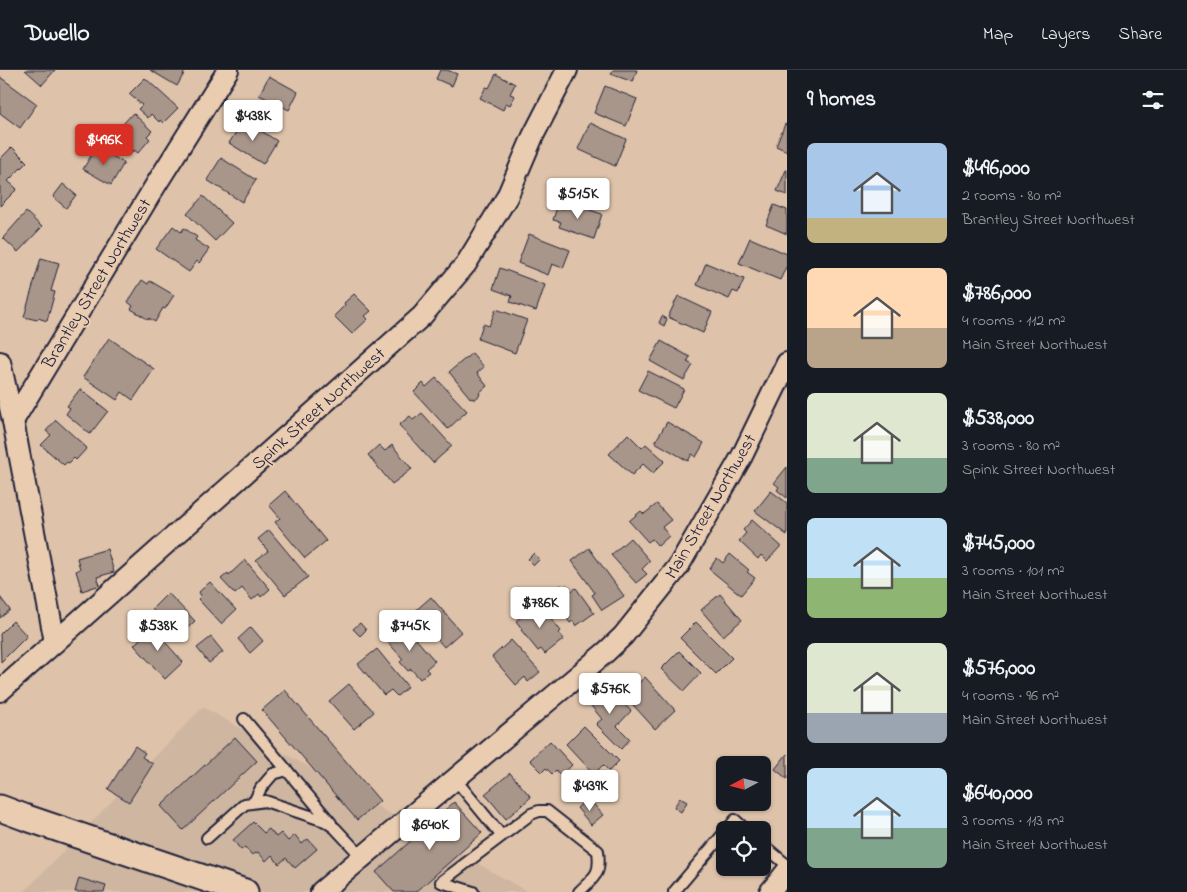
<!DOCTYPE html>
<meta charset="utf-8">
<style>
:root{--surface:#171b24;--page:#20242c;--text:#f1f3f6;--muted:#9ea1a6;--line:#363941;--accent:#d93025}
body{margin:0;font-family:"Indie Flower",sans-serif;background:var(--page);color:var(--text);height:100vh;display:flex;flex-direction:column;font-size:19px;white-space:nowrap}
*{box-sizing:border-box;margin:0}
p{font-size:16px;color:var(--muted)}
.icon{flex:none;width:28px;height:28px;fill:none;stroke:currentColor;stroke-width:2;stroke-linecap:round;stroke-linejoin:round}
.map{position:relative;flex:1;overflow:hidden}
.drawer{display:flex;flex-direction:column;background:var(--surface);width:400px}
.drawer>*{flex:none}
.needle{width:32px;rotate:263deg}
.buttons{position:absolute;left:716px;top:686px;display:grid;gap:10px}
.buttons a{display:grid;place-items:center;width:55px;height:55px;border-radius:8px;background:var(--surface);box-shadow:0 1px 4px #0004;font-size:25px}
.price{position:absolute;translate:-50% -42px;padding:0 11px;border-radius:5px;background:#fff;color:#222;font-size:16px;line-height:32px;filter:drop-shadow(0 1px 2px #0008)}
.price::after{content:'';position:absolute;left:50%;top:30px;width:15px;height:11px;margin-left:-8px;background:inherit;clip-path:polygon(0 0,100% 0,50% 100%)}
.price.active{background:var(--accent);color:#fff}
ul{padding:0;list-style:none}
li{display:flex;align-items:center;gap:15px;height:125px;padding:0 20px}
li span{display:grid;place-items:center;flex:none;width:140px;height:100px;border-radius:8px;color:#555}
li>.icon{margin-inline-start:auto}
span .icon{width:60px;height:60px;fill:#fffc;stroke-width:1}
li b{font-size:21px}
h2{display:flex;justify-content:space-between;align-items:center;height:60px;padding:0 20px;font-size:21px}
header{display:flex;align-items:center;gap:30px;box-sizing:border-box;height:70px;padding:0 25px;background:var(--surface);border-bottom:1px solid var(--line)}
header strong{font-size:24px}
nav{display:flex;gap:28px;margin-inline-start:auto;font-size:18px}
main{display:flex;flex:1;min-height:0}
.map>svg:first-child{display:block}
.built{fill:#ceb6a0}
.building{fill:#a9968a;stroke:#22223b}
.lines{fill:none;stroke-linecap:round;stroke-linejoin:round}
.service-casing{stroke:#22223b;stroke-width:14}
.minor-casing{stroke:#22223b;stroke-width:24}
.tertiary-casing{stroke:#22223b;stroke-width:29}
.service{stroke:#eacdb1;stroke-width:10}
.minor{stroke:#eacdb1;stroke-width:20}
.tertiary{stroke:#eacdb1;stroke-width:25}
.labels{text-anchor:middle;stroke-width:4;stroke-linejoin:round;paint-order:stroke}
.street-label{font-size:18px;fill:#22223b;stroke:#eacdb1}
</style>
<header>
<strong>Dwello</strong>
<nav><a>Map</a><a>Layers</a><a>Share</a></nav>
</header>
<main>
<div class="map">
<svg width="787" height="822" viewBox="0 0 787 822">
<rect width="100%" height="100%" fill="#dec3aa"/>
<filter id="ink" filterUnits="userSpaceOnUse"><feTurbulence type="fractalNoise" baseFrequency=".02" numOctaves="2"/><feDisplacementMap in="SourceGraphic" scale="10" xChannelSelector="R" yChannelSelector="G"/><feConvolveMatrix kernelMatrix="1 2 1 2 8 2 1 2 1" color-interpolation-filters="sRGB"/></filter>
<g filter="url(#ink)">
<path class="built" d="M203 637 528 822H24Z"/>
<g class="building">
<path d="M25 0H55L42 15Z"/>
<path d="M150 0H186L177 16Z"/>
<path d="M440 0H447L457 4 452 16 436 9Z"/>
<path d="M613 0H637L633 12 611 4Z"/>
<path d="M496 4 515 14 510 24 515 26 510 35 506 33 503 40 480 28 486 17 489 18Z"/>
<path d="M269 6 298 22 289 40 259 25Z"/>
<path d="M0 7 37 34 20 58 0 43Z"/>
<path d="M145 8 178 38 163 53 160 50 159 52 151 44 148 48 138 39 142 35 129 24Z"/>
<path d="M605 16 637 29 626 56 594 43Z"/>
<path d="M133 43 152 61 147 66 150 69 138 83 134 80 129 85 111 67Z"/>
<path d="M244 50 277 71 263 94 229 73Z"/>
<path d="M590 53 626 69 615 96 578 79Z"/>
<path d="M785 54 787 55V81L776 76Z"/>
<path d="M97 76 124 93 111 115 83 99Z"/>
<path d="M12 77 27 92 8 111 17 119 0 136V89Z"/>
<path d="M221 88 256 110 242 132 207 110Z"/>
<path d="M786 100H787V125L777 121Z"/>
<path d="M63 114 76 125 66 138 53 127Z"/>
<path d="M203 126 232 153 215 171 187 144Z"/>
<path d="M566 132 602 144 594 169 559 157 561 152 553 150 557 137 563 139Z"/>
<path d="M774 135 787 140V164L766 155Z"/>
<path d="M26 142 42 157 18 182 3 168Z"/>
<path d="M173 156 181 162 184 158 197 167 195 170 209 179 199 193 197 191 189 202 156 179Z"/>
<path d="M529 164 570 180 563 198 552 194 548 205 518 193Z"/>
<path d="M750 168 787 184V195L780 210 739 193Z"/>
<path d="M41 188 59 193 51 221 55 222 47 251 38 248 37 250 24 247Z"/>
<path d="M706 193 744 209 738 223 733 221 729 229 697 215Z"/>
<path d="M500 198 545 215 536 241 510 232 512 226 493 219Z"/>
<path d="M142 210 148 214 150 211 174 225 165 239 163 238 155 252 149 248V250L131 239 133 236 128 232Z"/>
<path d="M354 224 371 241 365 246 368 249 352 264 334 246 345 235 344 233Z"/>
<path d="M678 226 712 242 703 263 668 247Z"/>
<path d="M496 239 527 250 515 283 478 269 483 254 489 256Z"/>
<path d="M662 246 667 249 664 256 659 253Z"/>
<path d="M109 268 154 299 133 330 122 322 117 330 83 307Z"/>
<path d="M661 271 690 287 687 292 693 295 684 310 650 291Z"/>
<path d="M472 283 484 297 477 303 487 316 479 323 480 325 474 330 473 328 471 329 449 302Z"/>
<path d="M648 301 684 319 674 338 638 320Z"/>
<path d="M436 308 467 341 448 359 414 322 423 313 426 317Z"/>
<path d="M80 319 108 341 90 364 66 344 70 338 67 336Z"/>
<path d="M422 343 452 376 433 393 399 355 410 346 413 350Z"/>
<path d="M56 350 87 378 76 390 74 388 69 393 67 392 64 395 41 375 51 365 46 361Z"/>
<path d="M667 352 704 373 696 387 692 384 688 391 655 372Z"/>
<path d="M628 364 642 378 646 374 665 391 653 403 643 394 632 405 609 384Z"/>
<path d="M379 375 385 381 392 375 412 399 392 414 368 385Z"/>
<path d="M787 397V428L777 420 779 417 774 413Z"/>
<path d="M285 421 326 471 305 488 275 452 280 448 269 435Z"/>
<path d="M771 421 787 433V465L755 441Z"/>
<path d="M657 434 671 450 662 457 669 466 658 476 652 469 648 472 629 451 641 441 644 444Z"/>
<path d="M752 450 781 476 767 491 761 485 758 489 739 471 746 463 743 460Z"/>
<path d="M269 460 308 507 285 525 256 490 268 481 258 469Z"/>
<path d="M630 468 650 491 642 499 647 504 636 513 611 485Z"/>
<path d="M589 478 624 526 602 540 592 525 595 523 572 491Z"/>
<path d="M107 479 114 502 97 507 100 515 82 521 76 501 80 499 77 488Z"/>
<path d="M534 483 540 489 534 495 528 489Z"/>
<path d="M730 484 749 500 747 502 755 508 741 525 709 499 717 488 723 493Z"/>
<path d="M245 490 270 519 261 527 259 524 252 530 242 518 235 524 221 509 228 503 229 505Z"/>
<path d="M210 512 236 540 221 554 198 529 201 526 199 522Z"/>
<path d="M561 515 563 518 567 515 572 521 576 518 594 543 576 556 573 551 570 553 551 527 558 521 556 519Z"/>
<path d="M168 523 195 551 178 567 152 539Z"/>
<path d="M720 524 742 550 723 566 701 540Z"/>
<path d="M0 527 10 540 0 548Z"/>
<path d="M431 527 461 562 444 577 414 542Z"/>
<path d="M539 533 561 561 559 563 564 569 545 584 541 579 538 581 521 560 522 559 516 551Z"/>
<path d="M13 551 27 566 1 592 0 564Z"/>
<path d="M696 552 732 588 716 604 680 568Z"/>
<path d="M360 553 366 560 360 566 353 559Z"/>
<path d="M149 554 183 592 165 609 134 575 142 567 139 563Z"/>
<path d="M403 554 435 591 426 599 429 602 420 609 411 599 408 601 400 592 403 589 385 569Z"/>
<path d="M251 557 263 571 250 583 238 569Z"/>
<path d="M211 567 223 582 209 593 197 578Z"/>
<path d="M511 570 540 602 528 612 525 607 516 615 492 587Z"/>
<path d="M377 579 408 617 397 626 391 620 384 625 358 594Z"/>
<path d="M679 581 701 603 684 621 661 599Z"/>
<path d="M645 607 675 640 655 659 625 626Z"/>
<path d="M349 614 374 642 354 659 329 631Z"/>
<path d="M604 615 631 641 617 656 630 669 621 679 596 654 602 649 587 631Z"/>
<path d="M285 620 380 731 357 750 262 640Z"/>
<path d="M584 656 619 691 609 701 603 695 594 704 566 674Z"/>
<path d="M235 667 257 691 183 760 161 736Z"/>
<path d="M550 671 572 695 561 706 556 700 552 704 546 698 542 702 530 690Z"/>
<path d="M135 676 145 683 142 687 153 694 129 732 108 719Z"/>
<path d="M787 684V709L775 699Z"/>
<path d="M510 703 531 727 506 749 485 724Z"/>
<path d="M588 728 603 745 591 755 577 738Z"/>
<path d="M680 728 687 732 681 742 674 737Z"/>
<path d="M454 732 482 763 416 822H394L376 802Z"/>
<path d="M253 752 264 763 269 759 276 767 281 763 288 771 295 765 302 774 308 769 317 779 295 798 286 788 279 794 272 785 266 791 258 782 252 785 245 777 241 780 233 770Z"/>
<path d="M79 808 106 816 104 822H75Z"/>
</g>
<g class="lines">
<defs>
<g id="service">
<path d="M244 649 331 753"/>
<path d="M455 709 501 765"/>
<path d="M254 732 261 718 273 704 287 700"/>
<path d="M727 760 735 750 746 760"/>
<path d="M207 768 245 734 265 731 325 751 335 758 362 787"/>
<path d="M762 774 787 795"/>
<path d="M473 822 441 812 531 744 539 741H547L598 781C601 805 595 806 579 822"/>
<path d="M674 822 725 762"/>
</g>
<g id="minor">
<path d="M0 292 13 351 55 572"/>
<path d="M13 351 157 113 228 0"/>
<path d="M0 621 422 246 466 194 507 127 533 66 567 0"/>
<path d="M321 822 606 582 623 566 678 497 742 386 787 293"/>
<path d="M770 822 787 801"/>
</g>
<path id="tertiary" d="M0 738 24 747 245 822"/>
</defs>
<use href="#service" class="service-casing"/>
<use href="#minor" class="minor-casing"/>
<use href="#tertiary" class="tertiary-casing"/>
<use href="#service" class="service"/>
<use href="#minor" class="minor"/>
<use href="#tertiary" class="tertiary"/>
</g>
</g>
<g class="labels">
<g class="street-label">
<text transform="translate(96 213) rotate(-59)" y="6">Brantley Street Northwest</text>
<text transform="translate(318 338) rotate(-42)" y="6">Spink Street Northwest</text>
<text transform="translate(710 436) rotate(-60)" y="6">Main Street Northwest</text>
</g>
</g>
</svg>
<div class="buttons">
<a><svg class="needle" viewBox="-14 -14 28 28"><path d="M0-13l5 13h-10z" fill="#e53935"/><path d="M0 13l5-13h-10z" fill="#9ea1a6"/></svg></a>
<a><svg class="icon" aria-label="locate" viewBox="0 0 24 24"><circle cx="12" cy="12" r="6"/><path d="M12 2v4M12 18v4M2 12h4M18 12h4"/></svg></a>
</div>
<b class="price" style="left:253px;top:72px">$438K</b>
<b class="price active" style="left:104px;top:96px">$496K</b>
<b class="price" style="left:578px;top:150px">$515K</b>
<b class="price" style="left:540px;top:559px">$786K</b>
<b class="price" style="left:158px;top:582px">$538K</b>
<b class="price" style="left:410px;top:582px">$745K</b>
<b class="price" style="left:610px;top:645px">$576K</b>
<b class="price" style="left:590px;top:742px">$439K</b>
<b class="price" style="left:430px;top:781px">$640K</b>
</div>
<section class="drawer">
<h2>9 homes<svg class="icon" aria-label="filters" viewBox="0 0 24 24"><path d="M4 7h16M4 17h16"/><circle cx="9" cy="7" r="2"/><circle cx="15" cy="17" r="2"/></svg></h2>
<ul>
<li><span style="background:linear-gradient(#a9c7e8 75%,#c2b280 0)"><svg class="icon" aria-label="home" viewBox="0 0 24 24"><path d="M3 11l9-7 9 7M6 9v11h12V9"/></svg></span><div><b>$496,000</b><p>2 rooms · 80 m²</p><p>Brantley Street Northwest</p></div></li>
<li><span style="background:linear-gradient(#ffd9b3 60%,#b9a48a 0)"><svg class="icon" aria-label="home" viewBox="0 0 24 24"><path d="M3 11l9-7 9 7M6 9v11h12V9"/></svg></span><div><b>$786,000</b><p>4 rooms · 112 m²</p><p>Main Street Northwest</p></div></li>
<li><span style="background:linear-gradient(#dfe7d0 65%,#7fa58c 0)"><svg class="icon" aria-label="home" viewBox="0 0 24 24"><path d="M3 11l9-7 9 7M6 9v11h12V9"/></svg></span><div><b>$538,000</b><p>3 rooms · 80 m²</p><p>Spink Street Northwest</p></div></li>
<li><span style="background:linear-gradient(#bfe0f5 60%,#8fb573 0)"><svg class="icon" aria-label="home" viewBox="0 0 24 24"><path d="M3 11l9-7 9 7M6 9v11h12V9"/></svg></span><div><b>$745,000</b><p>3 rooms · 101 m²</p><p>Main Street Northwest</p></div></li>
<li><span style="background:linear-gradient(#dfe7d0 70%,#9aa5b1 0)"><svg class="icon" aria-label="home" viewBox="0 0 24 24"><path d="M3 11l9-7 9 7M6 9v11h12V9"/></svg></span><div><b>$576,000</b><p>4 rooms · 96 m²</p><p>Main Street Northwest</p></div></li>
<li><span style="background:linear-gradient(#bfe0f5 60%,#7fa58c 0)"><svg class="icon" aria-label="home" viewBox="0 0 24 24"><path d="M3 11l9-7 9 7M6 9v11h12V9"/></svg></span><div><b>$640,000</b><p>3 rooms · 113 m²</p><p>Main Street Northwest</p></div></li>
</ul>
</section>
</main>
